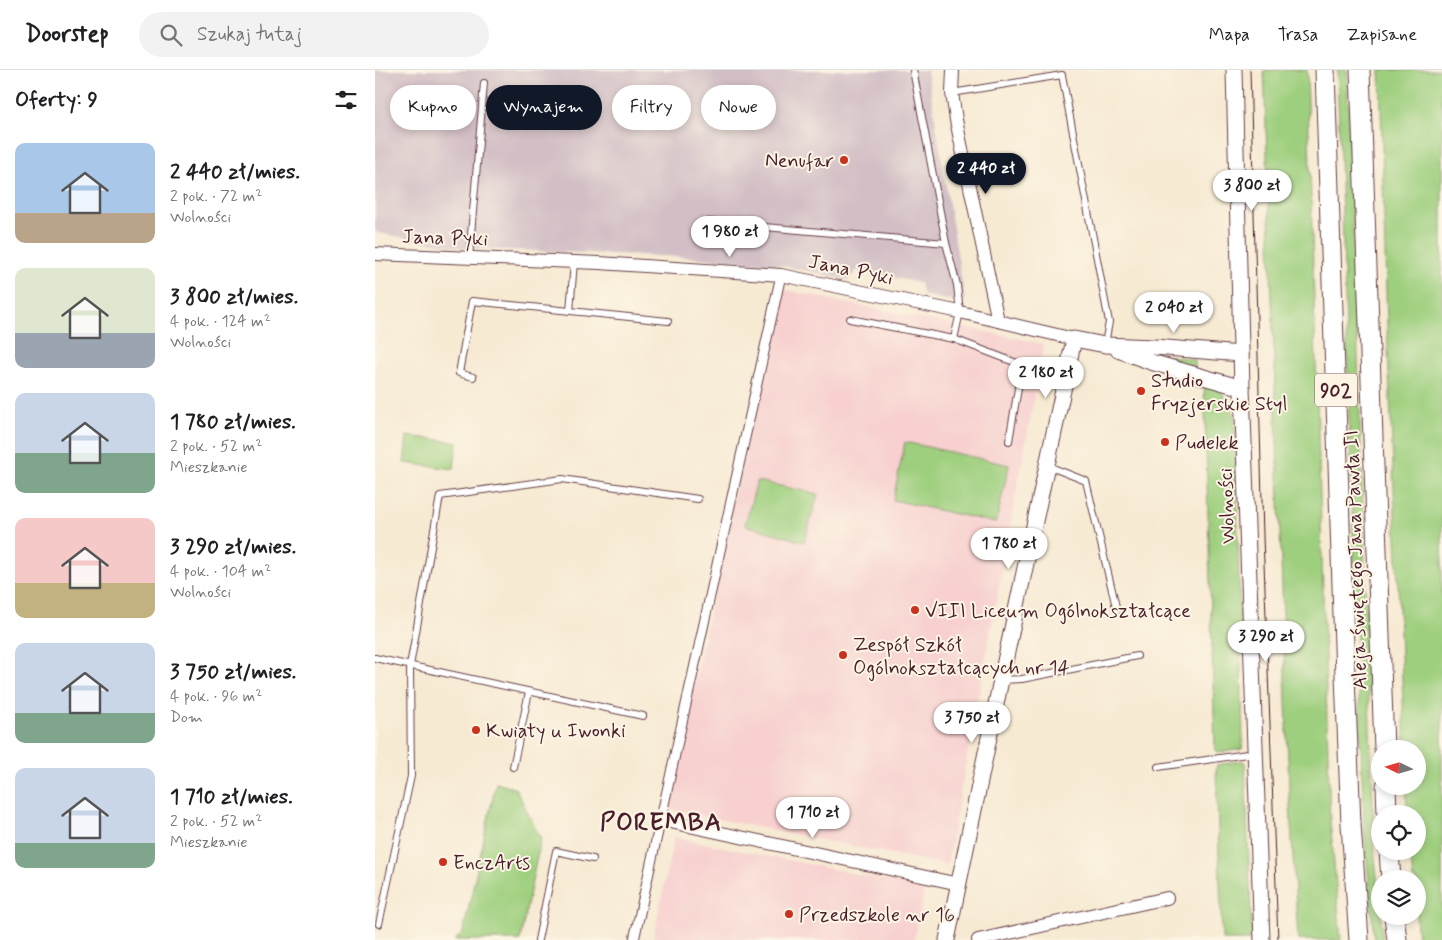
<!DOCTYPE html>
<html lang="pl">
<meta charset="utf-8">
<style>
:root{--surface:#fff;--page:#f2f2f2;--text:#202124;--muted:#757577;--line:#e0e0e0;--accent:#111827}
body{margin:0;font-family:Mynerve,sans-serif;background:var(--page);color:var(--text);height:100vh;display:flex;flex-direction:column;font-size:19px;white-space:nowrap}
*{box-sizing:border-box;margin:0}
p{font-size:16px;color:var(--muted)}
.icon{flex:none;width:28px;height:28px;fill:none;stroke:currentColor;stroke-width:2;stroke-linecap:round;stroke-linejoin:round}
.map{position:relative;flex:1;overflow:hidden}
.side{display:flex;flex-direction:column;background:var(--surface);width:375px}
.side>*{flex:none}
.guide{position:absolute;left:15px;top:15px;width:475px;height:45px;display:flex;gap:10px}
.needle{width:32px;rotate:275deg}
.fabs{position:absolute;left:996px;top:670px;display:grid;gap:10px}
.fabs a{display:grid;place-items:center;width:55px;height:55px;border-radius:50%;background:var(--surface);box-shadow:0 2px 8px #0003;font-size:25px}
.price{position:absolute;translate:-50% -42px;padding:0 11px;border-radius:18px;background:#fff;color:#222;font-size:16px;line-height:32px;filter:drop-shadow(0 1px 2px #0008)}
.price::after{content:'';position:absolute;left:50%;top:30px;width:15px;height:11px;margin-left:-8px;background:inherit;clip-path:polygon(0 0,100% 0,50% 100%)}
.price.on{background:var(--accent);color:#fff}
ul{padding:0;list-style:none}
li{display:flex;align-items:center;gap:15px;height:125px;padding:0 15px}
li span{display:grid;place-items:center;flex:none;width:140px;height:100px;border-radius:10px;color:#555}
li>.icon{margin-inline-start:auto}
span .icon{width:60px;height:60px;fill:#fffc;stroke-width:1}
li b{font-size:21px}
h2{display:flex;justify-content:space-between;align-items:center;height:60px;padding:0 15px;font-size:21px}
.tag{padding:0 18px;border-radius:22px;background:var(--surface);box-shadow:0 2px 8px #0003;font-size:18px;line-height:45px}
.tag.on{background:var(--accent);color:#fff}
header{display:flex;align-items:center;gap:30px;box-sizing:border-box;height:70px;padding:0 25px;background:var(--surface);border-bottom:1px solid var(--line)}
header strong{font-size:24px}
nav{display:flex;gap:28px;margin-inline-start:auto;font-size:18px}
.search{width:350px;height:45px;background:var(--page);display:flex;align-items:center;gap:12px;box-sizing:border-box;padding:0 18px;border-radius:28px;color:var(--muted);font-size:19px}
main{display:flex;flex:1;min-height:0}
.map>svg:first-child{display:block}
.built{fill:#f7d0cf}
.industrial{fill:#d2bec5}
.green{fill:#9ecf7e;stroke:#747754}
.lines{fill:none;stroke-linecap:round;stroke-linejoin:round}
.service-casing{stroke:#643d44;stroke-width:8}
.pedestrian-casing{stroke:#643d44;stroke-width:11}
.minor-casing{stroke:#643d44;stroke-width:14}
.tertiary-casing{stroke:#643d44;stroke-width:17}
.primary-casing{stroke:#643d44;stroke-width:21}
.service{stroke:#fff;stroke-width:6}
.pedestrian{stroke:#fff;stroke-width:9}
.minor{stroke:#fff;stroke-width:12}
.tertiary{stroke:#fff;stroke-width:15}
.primary{stroke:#fff;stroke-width:19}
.tram{stroke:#4a1f2b;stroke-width:1}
.poi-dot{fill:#c8321e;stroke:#fcf5e5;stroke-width:2}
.labels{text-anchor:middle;stroke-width:4;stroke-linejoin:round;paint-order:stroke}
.shield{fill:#fcf5e5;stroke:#7f5f63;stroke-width:1}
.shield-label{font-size:19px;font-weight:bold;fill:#4a1f2b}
.poi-label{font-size:20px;fill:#4a1f2b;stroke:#fcf5e5;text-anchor:start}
.street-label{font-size:20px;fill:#4a1f2b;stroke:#fcf5e5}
.district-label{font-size:25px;font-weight:bold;letter-spacing:1px;fill:#4a1f2b;stroke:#fcf5e5}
</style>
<header>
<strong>Doorstep</strong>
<div class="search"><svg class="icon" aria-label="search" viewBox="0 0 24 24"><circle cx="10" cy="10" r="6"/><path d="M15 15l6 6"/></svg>Szukaj tutaj</div>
<nav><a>Mapa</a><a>Trasa</a><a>Zapisane</a></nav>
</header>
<main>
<section class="side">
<h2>Oferty: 9<svg class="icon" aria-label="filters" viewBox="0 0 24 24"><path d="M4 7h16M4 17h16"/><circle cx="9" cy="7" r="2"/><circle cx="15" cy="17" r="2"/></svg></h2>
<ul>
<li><span style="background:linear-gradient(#a9c7e8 70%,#b9a48a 0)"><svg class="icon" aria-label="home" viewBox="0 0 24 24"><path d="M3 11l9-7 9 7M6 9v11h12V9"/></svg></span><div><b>2 440 zł/mies.</b><p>2 pok. · 72 m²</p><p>Wolności</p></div></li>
<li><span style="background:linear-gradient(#dfe7d0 65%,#9aa5b1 0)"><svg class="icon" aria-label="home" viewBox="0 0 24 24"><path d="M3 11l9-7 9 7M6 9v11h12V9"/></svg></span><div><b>3 800 zł/mies.</b><p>4 pok. · 124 m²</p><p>Wolności</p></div></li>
<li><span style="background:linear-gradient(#c9d6e8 60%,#7fa58c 0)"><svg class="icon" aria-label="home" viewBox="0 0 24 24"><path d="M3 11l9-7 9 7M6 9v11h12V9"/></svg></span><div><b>1 780 zł/mies.</b><p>2 pok. · 52 m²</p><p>Mieszkanie</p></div></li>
<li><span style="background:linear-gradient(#f6c9c9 65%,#c2b280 0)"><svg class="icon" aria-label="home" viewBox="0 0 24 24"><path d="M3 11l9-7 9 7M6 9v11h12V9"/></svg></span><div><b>3 290 zł/mies.</b><p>4 pok. · 104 m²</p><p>Wolności</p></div></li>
<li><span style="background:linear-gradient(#c9d6e8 70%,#7fa58c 0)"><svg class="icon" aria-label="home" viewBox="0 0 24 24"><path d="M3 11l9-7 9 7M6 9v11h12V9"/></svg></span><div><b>3 750 zł/mies.</b><p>4 pok. · 96 m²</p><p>Dom</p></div></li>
<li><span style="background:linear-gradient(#c9d6e8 75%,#7fa58c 0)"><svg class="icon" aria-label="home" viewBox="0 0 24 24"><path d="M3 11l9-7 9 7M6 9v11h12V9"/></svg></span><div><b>1 710 zł/mies.</b><p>2 pok. · 52 m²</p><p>Mieszkanie</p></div></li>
</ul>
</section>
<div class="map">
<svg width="1067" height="870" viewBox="0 0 1067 870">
<rect width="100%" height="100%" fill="#fcf5e5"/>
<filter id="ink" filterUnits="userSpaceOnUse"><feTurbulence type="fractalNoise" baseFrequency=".02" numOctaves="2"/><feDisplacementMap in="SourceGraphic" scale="10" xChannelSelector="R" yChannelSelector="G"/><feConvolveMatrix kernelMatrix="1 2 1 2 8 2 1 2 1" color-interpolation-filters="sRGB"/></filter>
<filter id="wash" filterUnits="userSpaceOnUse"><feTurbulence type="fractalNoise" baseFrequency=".0096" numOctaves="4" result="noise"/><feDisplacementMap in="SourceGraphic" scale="20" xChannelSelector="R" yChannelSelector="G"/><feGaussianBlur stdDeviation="1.12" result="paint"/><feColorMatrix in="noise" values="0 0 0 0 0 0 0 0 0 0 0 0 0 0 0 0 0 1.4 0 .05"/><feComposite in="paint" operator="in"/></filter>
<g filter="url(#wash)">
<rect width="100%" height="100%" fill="#f7ead3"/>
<g class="built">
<path d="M406 219 669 274 572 795 293 739 363 407Z"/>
<path d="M299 767 550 818 539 870H278Z"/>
</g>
<path class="industrial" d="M0 0H552L590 231 567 229 548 225 545 213 482 200 473 210 405 195 310 187 86 178 4 163 0 161Z"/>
<g class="green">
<path d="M889 0H932L955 750 966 870H923L914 719Z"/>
<path d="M962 0H972L983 285 994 630 1000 787 1008 870H999L989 757 982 576Z"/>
<path d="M1005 0H1067V870H1043L1041 846H1042V809H1038L1035 781H1042V744H1032L1031 716H1042V679H1030L1012 256Z"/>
<path d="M765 281 820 290V297Z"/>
<path d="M829 313 845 320 856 336 860 350 868 671 867 679 843 683 840 678Z"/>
<path d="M32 366 82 372 79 399 29 393Z"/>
<path d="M530 372 634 395 621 453 518 430Z"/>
<path d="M382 411 443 424 429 472 370 455Z"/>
<path d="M865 691 870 692 877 870H847L841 700 842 695Z"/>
<path d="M121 713 141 719 163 764 166 768 145 870H80L88 863Z"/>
</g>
</g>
<g filter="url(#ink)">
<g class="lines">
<defs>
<g id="service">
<path d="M538 0 571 173"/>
<path d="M577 23 687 5 734 252 730 274"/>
<path d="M334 152 571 173 582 215 585 242 579 269 475 249"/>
<path d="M94 188 109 13"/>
<path d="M195 241 199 192"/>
<path d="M579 269 647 295 634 371"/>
<path d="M98 307 84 303 97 231 293 251"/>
<path d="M673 396 711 411 742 541"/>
<path d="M0 588 268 646"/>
<path d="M627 610 647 609 762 586"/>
<path d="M138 697 154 622"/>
<path d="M783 697 879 683"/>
<path d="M4 854 36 706 35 596 65 426 187 409 323 429"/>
<path d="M163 870 181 781 218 789"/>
</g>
<path id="pedestrian" d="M259 870 406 205"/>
<g id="minor">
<path d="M578 0 577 23 581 50 623 251"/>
<path d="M0 184 224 193 406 205 585 242 699 269"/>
<path d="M286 750 584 814"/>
<path d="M603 870 792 828"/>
</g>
<g id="tertiary">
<path d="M859 0 867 318 887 870"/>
<path d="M743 280 776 292 867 318"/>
<path d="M572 870 626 610 699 269 730 275 779 277 866 284"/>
</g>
<g id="primary">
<path d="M950 0 970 606 976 754 984 870"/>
<path d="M985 0 1009 679"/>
<path d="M1011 716 1012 744"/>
<path d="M1014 781 1016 809"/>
<path d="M1019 846 1022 870"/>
</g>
</defs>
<use href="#service" class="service-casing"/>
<use href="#pedestrian" class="pedestrian-casing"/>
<use href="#minor" class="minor-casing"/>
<use href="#tertiary" class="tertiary-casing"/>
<use href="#primary" class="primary-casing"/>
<use href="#service" class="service"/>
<use href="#pedestrian" class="pedestrian"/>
<use href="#minor" class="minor"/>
<use href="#tertiary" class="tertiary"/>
<use href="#primary" class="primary"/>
<path class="tram" d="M875 0 888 466 903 870"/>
</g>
</g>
<g class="poi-dot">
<circle cx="469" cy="90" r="5"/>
<circle cx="766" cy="321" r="5"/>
<circle cx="790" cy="372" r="5"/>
<circle cx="540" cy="540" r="5"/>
<circle cx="468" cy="585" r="5"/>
<circle cx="101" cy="660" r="5"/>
<circle cx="68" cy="792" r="5"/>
<circle cx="414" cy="844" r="5"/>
</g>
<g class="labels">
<rect class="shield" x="940" y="303.5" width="42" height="33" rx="4"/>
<g class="shield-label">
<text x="961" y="327">902</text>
</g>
<g class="poi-label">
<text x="459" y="97" text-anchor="end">Nenufar</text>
<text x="776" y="317">Studio<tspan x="776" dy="23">Fryzjerskie Styl</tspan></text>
<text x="800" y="379">Pudelek</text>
<text x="550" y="547">VIII Liceum Ogólnokształcące</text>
<text x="478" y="581">Zespół Szkół<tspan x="478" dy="23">Ogólnokształcących nr 14</tspan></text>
<text x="111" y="667">Kwiaty u Iwonki</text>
<text x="78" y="799">EnczArts</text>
<text x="424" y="851">Przedszkole nr 16</text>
</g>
<g class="street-label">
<text transform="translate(70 167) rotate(2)" y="7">Jana Pyki</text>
<text transform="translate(476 199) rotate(12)" y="7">Jana Pyki</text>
<text transform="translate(851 436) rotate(-92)" y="7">Wolności</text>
<text transform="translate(980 490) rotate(-92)" y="7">Aleja świętego Jana Pawła II</text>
</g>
<g class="district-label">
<text x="286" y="760">POREMBA</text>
</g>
</g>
</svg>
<div class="fabs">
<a><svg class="needle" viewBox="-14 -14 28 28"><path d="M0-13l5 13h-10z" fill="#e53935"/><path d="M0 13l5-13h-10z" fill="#757577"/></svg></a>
<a><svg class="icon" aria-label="locate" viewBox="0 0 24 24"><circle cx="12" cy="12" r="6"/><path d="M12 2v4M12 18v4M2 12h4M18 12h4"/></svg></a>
<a><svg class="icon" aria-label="layers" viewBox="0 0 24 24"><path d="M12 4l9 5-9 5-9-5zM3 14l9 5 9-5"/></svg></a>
</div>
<b class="price on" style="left:611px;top:125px">2 440 zł</b>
<b class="price" style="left:877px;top:142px">3 800 zł</b>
<b class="price" style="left:355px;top:188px">1 980 zł</b>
<b class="price" style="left:799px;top:264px">2 040 zł</b>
<b class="price" style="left:671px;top:329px">2 180 zł</b>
<b class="price" style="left:634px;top:500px">1 780 zł</b>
<b class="price" style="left:891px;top:593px">3 290 zł</b>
<b class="price" style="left:597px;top:674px">3 750 zł</b>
<b class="price" style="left:438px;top:769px">1 710 zł</b>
<div class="guide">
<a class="tag">Kupno</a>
<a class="tag on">Wynajem</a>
<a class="tag">Filtry</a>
<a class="tag">Nowe</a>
</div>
</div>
</main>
